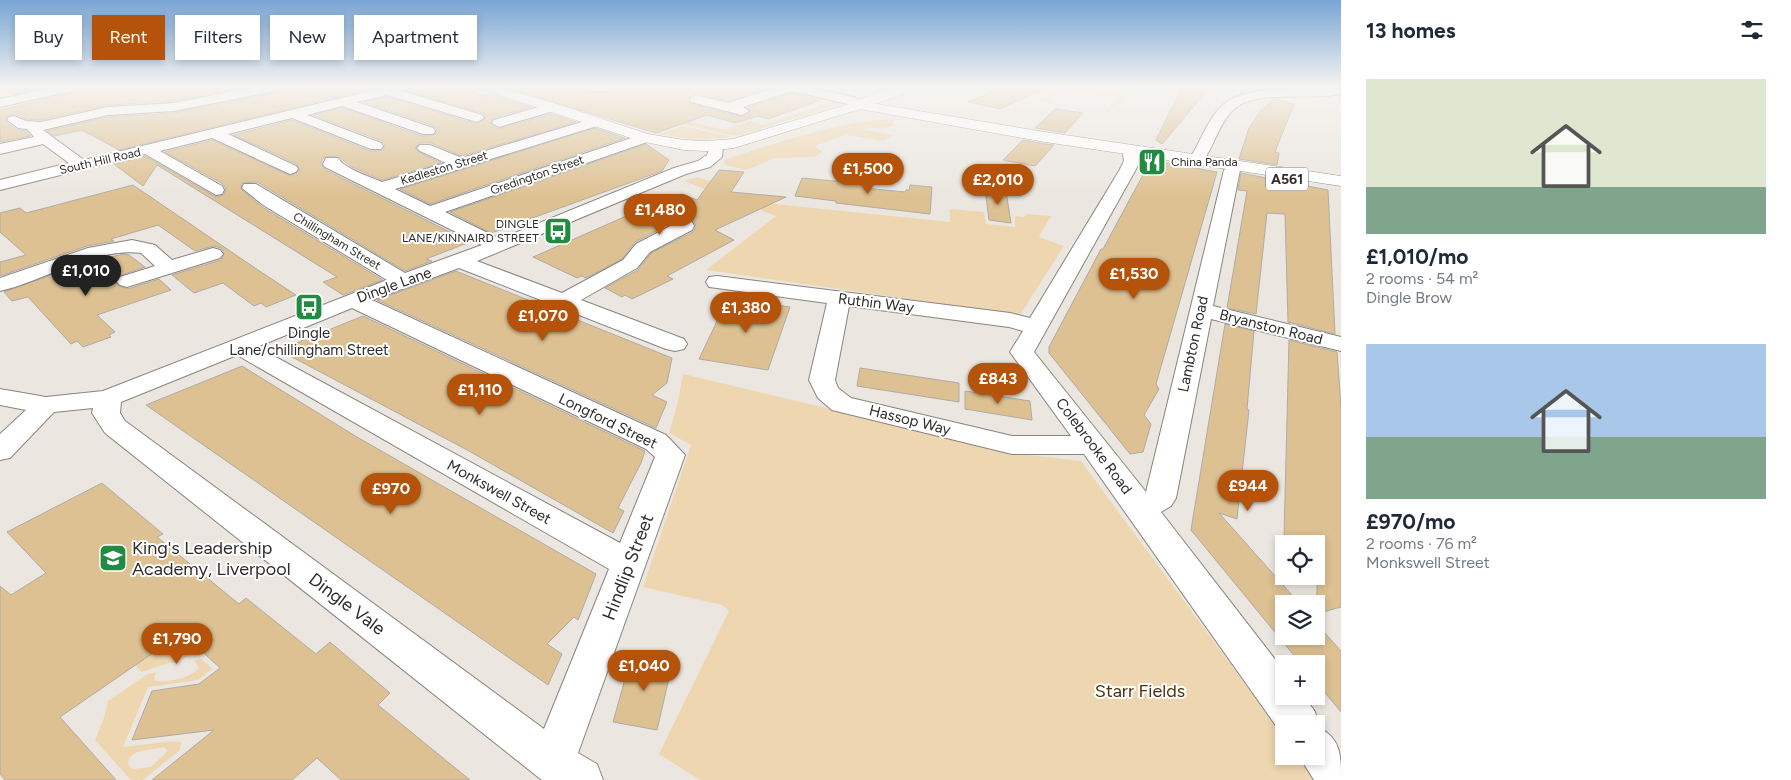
<!DOCTYPE html>
<meta charset="utf-8">
<style>
:root{--surface:#fff;--page:#f6f6f7;--text:#1f2937;--muted:#747a83;--accent:#b45309}
body{margin:0;font-family:Figtree,sans-serif;background:var(--page);color:var(--text);height:100vh;display:flex;flex-direction:column;font-size:19px;white-space:nowrap}
*{box-sizing:border-box;margin:0}
p{font-size:16px;color:var(--muted)}
.icon{flex:none;width:28px;height:28px;fill:none;stroke:currentColor;stroke-width:2;stroke-linecap:round;stroke-linejoin:round}
.map{position:relative;flex:1;overflow:hidden}
.panel{display:flex;flex-direction:column;background:var(--surface);width:450px}
.panel>*{flex:none}
.hud{position:absolute;left:15px;top:15px;width:475px;height:45px;display:flex;gap:10px}
.tools{position:absolute;left:1275px;top:535px;display:grid;gap:10px}
.tools a{display:grid;place-items:center;width:50px;height:50px;border-radius:0px;background:var(--surface);box-shadow:0 2px 8px #0003;font-size:25px}
.price{position:absolute;translate:-50% -42px;padding:0 11px;border-radius:18px;background:var(--accent);color:#fff;font-size:16px;line-height:32px;filter:drop-shadow(0 1px 2px #0008)}
.price::after{content:'';position:absolute;left:50%;top:30px;width:15px;height:11px;margin-left:-8px;background:inherit;clip-path:polygon(0 0,100% 0,50% 100%)}
.price.on{background:#222;color:#fff}
ul{padding:0;list-style:none}
li{display:grid;align-content:center;gap:10px;height:265px;padding:0 25px}
li span{display:grid;place-items:center;height:155px;border-radius:0px;color:#555}
li>.icon{margin-inline-start:auto}
span .icon{width:90px;height:90px;fill:#fffc;stroke-width:1}
li b{font-size:21px}
h2{display:flex;justify-content:space-between;align-items:center;height:60px;padding:0 25px;font-size:21px}
.tag{padding:0 18px;border-radius:0px;background:var(--surface);box-shadow:0 2px 8px #0003;font-size:18px;line-height:45px}
.tag.on{background:var(--accent);color:#fff}
main{display:flex;flex:1;min-height:0}
.map>svg:first-child{display:block}
.green{fill:#eed6b0;fill-rule:evenodd}
.building{fill:#ddc192;stroke:#b0aba5}
.lines{fill:none;stroke-linecap:round;stroke-linejoin:round}
.minor-casing{stroke:#88847e;stroke-width:2}
.major-casing{stroke:#88847e;stroke-width:1}
.highway-casing{stroke:#88847e;stroke-width:1}
.minor{fill:#fff;fill-rule:evenodd}
.major{fill:#fff;fill-rule:evenodd}
.highway{fill:#fff;fill-rule:evenodd}
.labels{text-anchor:middle;stroke-width:4;stroke-linejoin:round;paint-order:stroke}
.far-street-label{font-size:12px;fill:#2f2d2b;stroke:#fff}
.far-poi-label{font-size:12px;fill:#2f2d2b;stroke:#fff;text-anchor:start}
.shield{fill:#fff;stroke:#6d6c6b;stroke-width:1}
.shield-label{font-size:14px;font-weight:bold;fill:#2f2d2b}
.street-label{font-size:15px;fill:#2f2d2b;stroke:#fff}
.poi-label{font-size:15px;fill:#2f2d2b;stroke:#fff}
.near-poi-label{font-size:18px;fill:#2f2d2b;stroke:#fff;text-anchor:start}
.near-street-label{font-size:18px;fill:#2f2d2b;stroke:#fff}
.near-park-label{font-size:18px;fill:#48340e;stroke:#fff}
</style>
<main>
<div class="map">
<svg width="1341" height="780" viewBox="0 0 1341 780">
<rect width="100%" height="100%" fill="#ebe7e0"/>
<g class="green">
<path d="M1056 87H1127L1118 91 1129 96 1103 116 1108 108 1119 99 1070 90H1061L1049 100 1056 102 1052 104 1035 98Z"/>
<path d="M837 100 847 102 737 136 718 133 644 113 650 112 725 130 749 121 763 125Z"/>
<path d="M879 119 894 120 892 127 862 129 892 135 884 141 845 135 815 146 822 152 815 157 775 158 746 170 725 165 724 160C775 143 826 126 879 119Z"/>
<path d="M683 126 731 137 695 140 659 134Z"/>
<path d="M697 177 725 185 736 198 746 201 950 222V209L984 212 986 224 1015 227V216L1024 217 1028 214 1051 216 1039 237 1064 246 1020 315 706 270 776 216 684 181Z"/>
<path d="M683 374 1019 454 1081 461 1284 737V756H1298L1315 780H700L659 754 729 611 722 605 643 587 691 445 669 433 678 402Z"/>
<path d="M188 629 201 650 196 654 142 672 135 665Z"/>
<path d="M202 659 212 669 198 680 148 687 123 747 173 741 181 742 180 750 143 780H131L95 740 104 718 108 701 148 674 157 672 154 677 156 681C169 683 190 678 199 668L194 660ZM164 747 168 751 151 767 132 769 128 764 129 758 137 752Z"/>
</g>
<g class="building">
<path d="M1 87H44L12 94Z"/>
<path d="M80 87H243L174 101 108 105 41 120 26 119 15 114 9 115 6 122 17 130 26 131 30 136 0 142V110L76 92Z"/>
<path d="M304 87H378L119 150 82 130 54 136 47 131 108 117 174 113Z"/>
<path d="M412 87H456L485 96 492 95 531 107 493 118 490 123 498 129 551 114 576 122 462 156 431 143H420L415 148 419 152 441 163 382 180 352 167 338 156 324 157 321 163 324 169 470 242 426 259 432 261 405 271 257 182 242 183 241 189 262 207 383 280 343 295 323 282 337 277 157 165 143 186 114 164 145 156 216 197 224 195 226 189 223 184 165 152 212 140 291 176 300 170 297 164 234 135 292 120 370 151 383 150 385 145 382 141 313 115 342 108 422 136 435 135 437 130 434 126 364 102 387 97 476 124 486 118 483 113 407 91Z"/>
<path d="M524 87H580L588 92 597 93 607 92 615 87H770L728 101 696 93 688 98 691 104 742 117 751 112 747 108 792 93 821 100 768 119 757 116 736 123 707 115 656 133 514 90Z"/>
<path d="M1002 87H1047L1000 109 968 102Z"/>
<path d="M1203 87H1210L1162 144 1156 140 1180 91Z"/>
<path d="M1274 99 1294 104 1275 152 1279 153 1277 165 1239 159 1249 128 1261 110Z"/>
<path d="M1055 109 1083 113 1065 133 1035 128Z"/>
<path d="M595 128 625 138 430 204 400 189Z"/>
<path d="M1023 140 1045 144 1054 145 1035 166 1003 160Z"/>
<path d="M646 144 669 160 662 171 491 233 450 212Z"/>
<path d="M1151 160 1217 172 1156 384 1159 389 1144 415 1151 424 1143 452 1130 454 1049 353V347L1101 249H1103Z"/>
<path d="M719 170 744 172 731 192 786 197 715 230 734 240 667 276 673 279 632 299 625 295 622 297 605 288 638 270 651 253 693 232 696 227 694 221 677 220 635 242 622 259 586 278 582 276 577 278 533 257 640 210 638 212 682 194 697 200Z"/>
<path d="M1241 173 1328 190 1335 334 1288 322 1285 214 1267 213 1256 314 1227 308 1247 191 1238 190Z"/>
<path d="M802 178 865 184 864 188 905 192 906 190H909L910 185 932 187 930 214 836 203V201L795 196Z"/>
<path d="M133 185 258 270 296 295 266 307 261 303 254 306 223 283 194 293 172 275 221 260 224 253 221 248 214 246 195 251 158 225 111 239 114 241 87 246 0 276V262L26 255 0 232V213L20 208 26 213Z"/>
<path d="M985 189 1006 191 1011 223 989 220Z"/>
<path d="M124 254 129 255 145 267 119 276 114 281 119 286 128 289 159 279 171 290 97 315 115 332 109 335 111 337 83 347 77 341 71 344 28 297 12 301 4 292 88 262Z"/>
<path d="M456 271 672 358 667 383 652 395 667 402 656 428 377 300Z"/>
<path d="M728 298 790 307 768 370 699 359Z"/>
<path d="M363 316 645 451 641 463 618 508 624 511 613 533 469 451 279 350Z"/>
<path d="M1225 324 1254 331 1247 409 1249 410 1237 519 1219 513 1300 604H1284V636H1316V623L1341 651V712L1316 682V664H1301L1191 530Z"/>
<path d="M1289 340 1337 352 1341 407V607L1316 614 1318 565 1316 564V544H1304L1284 537Z"/>
<path d="M242 366 357 437 596 574 578 620 574 617 547 644 562 654 548 685 146 405Z"/>
<path d="M860 368 959 383V402L857 386Z"/>
<path d="M965 391 1030 401 1032 420 965 409Z"/>
<path d="M102 483 163 534 157 537 239 604 246 598 316 654 330 642 390 693 378 705 470 780H341L317 758 292 780H152L214 730 132 740 152 691 199 684 220 668 182 633 60 717 116 780H5L0 774V586L11 595 46 573 7 532Z"/>
<path d="M632 654 673 661 657 730 613 722Z"/>
</g>
<g class="lines">
<defs>
<g id="minor">
<path d="M54 87H78L76 90 0 107V99Z"/>
<path d="M254 87H281L275 91 174 111 108 115 43 130 84 160 387 87H410L402 91 482 115 484 118 477 122 387 95 357 102 433 128 435 131 433 134H423L342 106 307 115 381 143 383 146 381 149H371L292 118 228 134 296 166 298 169 296 172 290 174 212 138 160 151 222 186 224 190 222 194 216 195 145 154 0 190V180L69 163 43 144 0 154V144L34 137 27 129 18 128 7 120 9 117 14 116 26 121 41 122 108 107 174 103Z"/>
<path d="M582 87H613C606 93 589 93 582 87Z"/>
<path d="M777 87H809L857 98 858 101 852 105 792 91 743 107 749 111 742 115 691 102 690 99 696 95 728 103Z"/>
<path d="M1334 87 1340 88V94C1311 101 1254 88 1232 111 1219 124 1214 146 1203 161L1198 163 1190 158C1201 141 1208 118 1223 105 1244 85 1306 88 1334 87Z"/>
<path d="M552 103 559 107 557 110 499 127 492 123 494 120Z"/>
<path d="M595 118 602 122 600 125 395 189 430 206 640 135H650L652 138 650 141 445 212 500 239 674 168 698 161 707 155 711 143H721L723 146 722 157 710 167 686 174 477 261 562 293 623 260 636 244 678 222H692L694 226 692 230 650 252 637 268 581 300 684 339 687 344 684 349 675 351 666 349 459 268 372 300 666 435 685 455 578 753 597 764 603 780H542L538 777 105 433 92 413 93 408 54 412 10 458 0 460V434L26 410 0 405V389L46 397 103 391 387 280 263 205 242 188 244 184H256L405 273 482 245 325 167 323 164 326 158H338C345 169 368 176 382 182L446 163 420 151 417 148 420 145H430L462 158ZM352 308 646 449 655 457 620 543 257 347ZM237 355 609 569 544 729 125 421 120 413 121 402Z"/>
<path d="M1131 149 1139 154 1140 161 1135 171 1034 352 1146 492 1224 170 1232 165 1238 167 1240 170 1213 306 1341 337V351L1211 319 1176 498 1171 506 1161 512 1284 671V696H1303L1314 710 1320 724 1318 727C1341 739 1341 754 1341 780H1314L1299 756H1316V724H1284V737L1084 454H1012L832 410 818 398 809 380 827 303 717 288 709 287 706 282 709 277 717 276 1010 313 1030 318 1119 171 1124 161 1123 154ZM849 306 1009 327 1023 331 1010 352 1071 436H1012L851 398 838 388 835 380Z"/>
<path d="M132 240 155 245 172 260 213 248 220 250 223 254 220 258 127 287 120 285 116 281 120 277 155 266 141 253C95 247 44 281 0 291V278L88 248Z"/>
</g>
<path id="major" d="M891 87 904 88 905 91 904 94C892 97 863 110 854 108L852 105 854 102Z"/>
<path id="highway" d="M475 87H497L557 104 648 134 684 140 706 141 733 139 859 101 1045 132 1341 176V186L1045 142 860 109 734 148 706 151 684 150 640 141Z"/>
</defs>
<use href="#minor" class="minor-casing"/>
<use href="#major" class="major-casing"/>
<use href="#highway" class="highway-casing"/>
<use href="#minor" class="minor"/>
<use href="#major" class="major"/>
<use href="#highway" class="highway"/>
</g>
<linearGradient id="sky" x2="0" y2="1"><stop stop-color="#79a5d5"/><stop offset="0.44" stop-color="#f6f4f1"/><stop offset="1" stop-color="#f6f4f1" stop-opacity="0"/></linearGradient>
<rect width="1341" height="197" fill="url(#sky)"/>
<defs>
<symbol id="restaurant-square" viewBox="-11 -11 22 22"><rect x="-9" y="-9" width="18" height="18" rx="4" fill="#218b42" stroke="#fff"/><path d="M-5-6h1v4h1v-4h1v4h1v-4h1v5L-1.5 .5V6h-2V.5L-5-1ZM5-6V6H3V1.5H1.5Q1.5-4 5-6Z" fill="#fff"/></symbol>
<symbol id="bus-square" viewBox="-11 -11 22 22"><rect x="-9" y="-9" width="18" height="18" rx="4" fill="#218b42" stroke="#fff"/><path d="M-5-6H5V4H4V6H2V4H-2V6H-4V4H-5ZM-3.5-4V0h7V-4ZM-3.5 1.2v1.5H-2V1.2ZM2 1.2v1.5H3.5V1.2Z" fill="#fff"/></symbol>
<symbol id="school-square" viewBox="-11 -11 22 22"><rect x="-9" y="-9" width="18" height="18" rx="4" fill="#218b42" stroke="#fff"/><path d="M0-5L7-2L0 1L-7-2ZM-4 1L0 2.5L4 1V4Q0 6-4 4Z" fill="#fff"/></symbol>
</defs>
<g fill-rule="evenodd">
<use href="#restaurant-square" x="1136" y="146" width="32" height="32"/>
<use href="#bus-square" x="542" y="215" width="32" height="32"/>
<use href="#bus-square" x="293" y="291" width="32" height="32"/>
<use href="#school-square" x="97" y="542" width="32" height="32"/>
</g>
<g class="labels">
<g class="far-street-label">
<text transform="translate(100 161) rotate(-13)" y="4">South Hill Road</text>
<text transform="translate(444 168) rotate(-17)" y="4">Kedleston Street</text>
<text transform="translate(537 175) rotate(-19)" y="4">Gredington Street</text>
<text transform="translate(337 241) rotate(31)" y="4">Chillingham Street</text>
</g>
<g class="far-poi-label">
<text x="1171" y="166">China Panda</text>
<text x="539" y="228" text-anchor="end">DINGLE<tspan x="539" dy="14">LANE/KINNAIRD STREET</tspan></text>
</g>
<rect class="shield" x="1266" y="167.5" width="42" height="23" rx="4"/>
<g class="shield-label">
<text x="1287" y="184">A561</text>
</g>
<g class="street-label">
<text transform="translate(394 285) rotate(-20)" y="5">Dingle Lane</text>
<text transform="translate(876 303) rotate(7)" y="5">Ruthin Way</text>
<text transform="translate(1271 327) rotate(14)" y="5">Bryanston Road</text>
<text transform="translate(1193 344) rotate(-78)" y="5">Lambton Road</text>
<text transform="translate(910 420) rotate(14)" y="5">Hassop Way</text>
<text transform="translate(608 421) rotate(26)" y="5">Longford Street</text>
<text transform="translate(1094 446) rotate(53)" y="5">Colebrooke Road</text>
<text transform="translate(499 492) rotate(29)" y="5">Monkswell Street</text>
</g>
<g class="poi-label">
<text x="309" y="338">Dingle<tspan x="309" dy="17">Lane/chillingham Street</tspan></text>
</g>
<g class="near-poi-label">
<text x="132" y="554">King's Leadership<tspan x="132" dy="21">Academy, Liverpool</tspan></text>
</g>
<g class="near-street-label">
<text transform="translate(628 567) rotate(-69)" y="6">Hindlip Street</text>
<text transform="translate(347 604) rotate(37)" y="6">Dingle Vale</text>
</g>
<g class="near-park-label">
<text x="1140" y="697">Starr Fields</text>
</g>
</g>
</svg>
<div class="tools">
<a><svg class="icon" aria-label="locate" viewBox="0 0 24 24"><circle cx="12" cy="12" r="6"/><path d="M12 2v4M12 18v4M2 12h4M18 12h4"/></svg></a>
<a><svg class="icon" aria-label="layers" viewBox="0 0 24 24"><path d="M12 4l9 5-9 5-9-5zM3 14l9 5 9-5"/></svg></a>
<a>+</a>
<a>−</a>
</div>
<b class="price" style="left:868px;top:195px">£1,500</b>
<b class="price" style="left:998px;top:206px">£2,010</b>
<b class="price" style="left:660px;top:236px">£1,480</b>
<b class="price on" style="left:86px;top:297px">£1,010</b>
<b class="price" style="left:1134px;top:300px">£1,530</b>
<b class="price" style="left:746px;top:334px">£1,380</b>
<b class="price" style="left:543px;top:342px">£1,070</b>
<b class="price" style="left:998px;top:405px">£843</b>
<b class="price" style="left:480px;top:416px">£1,110</b>
<b class="price" style="left:1248px;top:512px">£944</b>
<b class="price" style="left:391px;top:515px">£970</b>
<b class="price" style="left:177px;top:665px">£1,790</b>
<b class="price" style="left:644px;top:692px">£1,040</b>
<div class="hud">
<a class="tag">Buy</a>
<a class="tag on">Rent</a>
<a class="tag">Filters</a>
<a class="tag">New</a>
<a class="tag">Apartment</a>
</div>
</div>
<section class="panel">
<h2>13 homes<svg class="icon" aria-label="filters" viewBox="0 0 24 24"><path d="M4 7h16M4 17h16"/><circle cx="9" cy="7" r="2"/><circle cx="15" cy="17" r="2"/></svg></h2>
<ul>
<li><span style="background:linear-gradient(#dfe7d0 70%,#7fa58c 0)"><svg class="icon" aria-label="home" viewBox="0 0 24 24"><path d="M3 11l9-7 9 7M6 9v11h12V9"/></svg></span><div><b>£1,010/mo</b><p>2 rooms · 54 m²</p><p>Dingle Brow</p></div></li>
<li><span style="background:linear-gradient(#a9c7e8 60%,#7fa58c 0)"><svg class="icon" aria-label="home" viewBox="0 0 24 24"><path d="M3 11l9-7 9 7M6 9v11h12V9"/></svg></span><div><b>£970/mo</b><p>2 rooms · 76 m²</p><p>Monkswell Street</p></div></li>
</ul>
</section>
</main>
